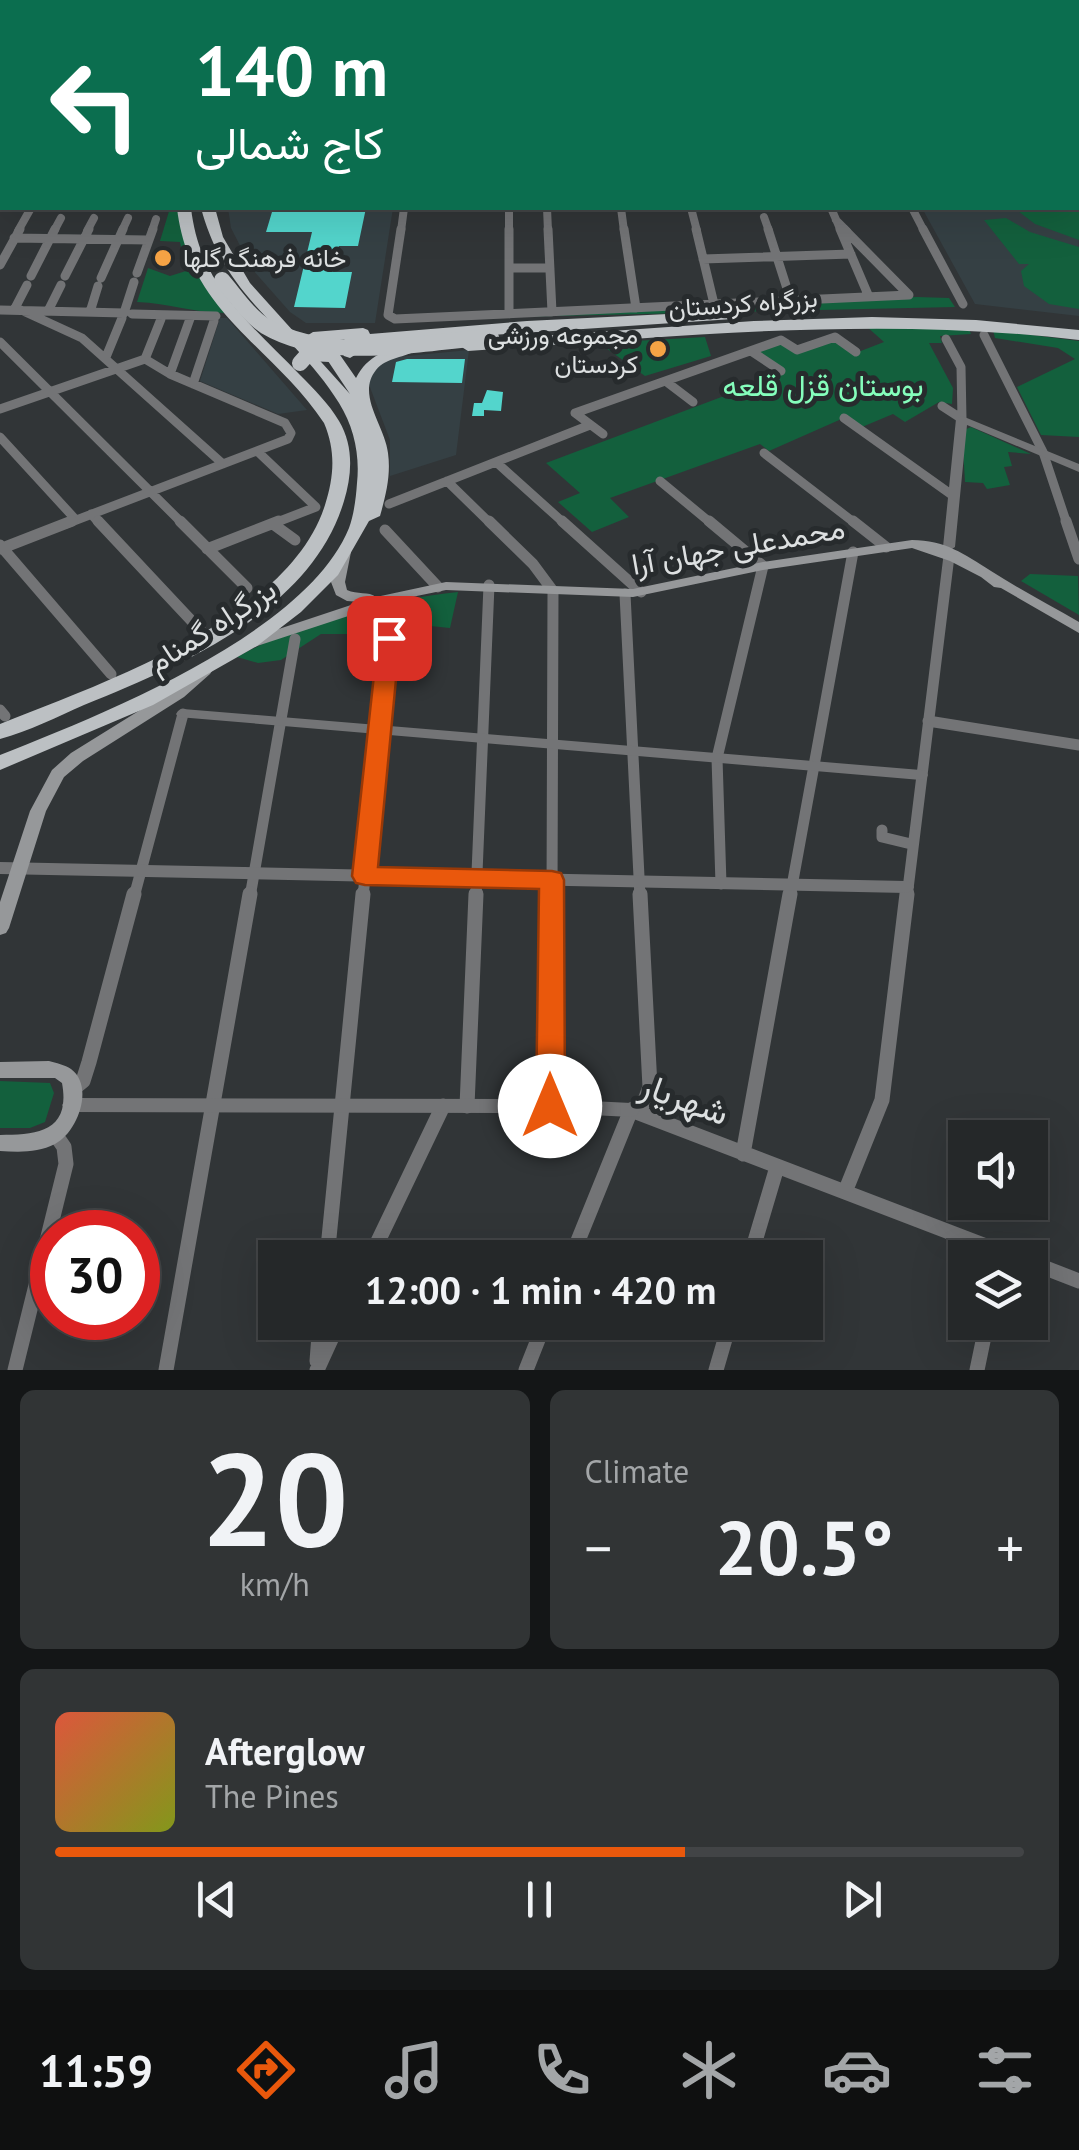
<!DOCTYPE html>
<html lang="en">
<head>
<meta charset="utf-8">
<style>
	body { margin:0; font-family:"PT Sans",Vazirmatn,sans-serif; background:#313435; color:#f1f3f6; height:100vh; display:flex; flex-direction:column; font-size:38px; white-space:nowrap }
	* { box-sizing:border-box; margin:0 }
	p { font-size:32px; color:#a3a6a8 }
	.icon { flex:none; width:55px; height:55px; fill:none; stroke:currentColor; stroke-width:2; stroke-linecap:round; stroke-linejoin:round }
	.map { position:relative; height:1370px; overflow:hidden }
	.panel { display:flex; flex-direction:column; gap:20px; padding:20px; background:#141617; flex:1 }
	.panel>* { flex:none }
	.guide { position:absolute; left:0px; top:0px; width:1080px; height:210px; box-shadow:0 10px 40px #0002,0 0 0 2px #424446; background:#0b6e4f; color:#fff; overflow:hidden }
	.tools { position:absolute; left:948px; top:1120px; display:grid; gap:20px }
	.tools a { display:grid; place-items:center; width:100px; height:100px; border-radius:0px; background:#252829; box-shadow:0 10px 40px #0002,0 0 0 2px #424446; font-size:50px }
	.speed { position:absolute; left:30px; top:1210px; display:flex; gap:20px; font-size:50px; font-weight:700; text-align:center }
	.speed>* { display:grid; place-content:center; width:130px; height:130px; border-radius:50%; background:#252829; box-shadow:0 10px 40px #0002,0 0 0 2px #424446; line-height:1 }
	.speed .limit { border:15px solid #d22; background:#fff; color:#111 }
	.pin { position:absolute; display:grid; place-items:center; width:85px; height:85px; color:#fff; margin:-42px; border-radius:20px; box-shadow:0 5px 15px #0006 }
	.me { position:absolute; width:110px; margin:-55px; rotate:0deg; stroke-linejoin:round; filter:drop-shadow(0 0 8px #0008) }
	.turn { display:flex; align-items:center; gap:35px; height:210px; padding:0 30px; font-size:45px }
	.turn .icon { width:130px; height:130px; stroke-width:2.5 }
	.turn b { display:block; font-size:70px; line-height:85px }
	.big { font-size:75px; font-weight:700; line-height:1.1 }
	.panel .tile { flex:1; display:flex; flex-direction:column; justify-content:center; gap:15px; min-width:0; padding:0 35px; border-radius:15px; background:#313435 }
	.panel .dial { align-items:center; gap:0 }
	.dial b { font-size:130px; line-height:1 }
	.song { display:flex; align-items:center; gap:30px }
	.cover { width:120px; height:120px; border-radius:15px; background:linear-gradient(135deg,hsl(10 70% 55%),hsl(70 70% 35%)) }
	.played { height:10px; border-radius:5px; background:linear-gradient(90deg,#ea580c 65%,#424446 65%) }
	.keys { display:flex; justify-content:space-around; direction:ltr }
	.heat { display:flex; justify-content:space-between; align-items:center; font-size:55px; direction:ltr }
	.panel .tiles { flex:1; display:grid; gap:20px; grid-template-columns:1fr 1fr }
	.tile:last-child { grid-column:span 2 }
	.trip { position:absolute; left:258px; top:1240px; width:565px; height:100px; border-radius:0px; background:#252829; box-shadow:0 10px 40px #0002,0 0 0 2px #424446; font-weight:700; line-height:100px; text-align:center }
	.dock { display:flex; height:160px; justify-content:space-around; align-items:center; background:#0f1010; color:#a3a6a8 }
	.dock .icon { width:70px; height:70px }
	.dock .current { color:#ea580c }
	.dock b { font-size:45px; color:#f1f3f6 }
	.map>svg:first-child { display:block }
</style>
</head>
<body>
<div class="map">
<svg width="1079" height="1370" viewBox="0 0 1079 1370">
	<rect width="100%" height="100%" fill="#313537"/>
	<!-- built -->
	<path fill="#354044" d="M307,0H1079V10L1078,2H305Z
		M1078,68L1079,316L975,304L922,208H1078Z
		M228,208H393L375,323H306L290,312L252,269L231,228Z
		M220,318H227L307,410L278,414L200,381Z
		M469,350L456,455L390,476V440L368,382L370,373L387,358Z"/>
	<!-- green -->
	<path fill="#13603d" d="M1079,163V240L1035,224L1014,208H1078Z
		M170,208H178L190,261L226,313C194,313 169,303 137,302L148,268L170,276L186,271L180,242L160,241Z
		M1006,218L1030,232L1079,247V309L1049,304L1024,286L1021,271L1029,264H1019L984,220Z
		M917,297L949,298L955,307L510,317Z
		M866,326L969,329L971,334L940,336L942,343H929L953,388L952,404L939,402L905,422L893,414L862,427L846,417L769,451L760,444L610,498L629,517L592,532L558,502L580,493L546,463L785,373L755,352L780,343L797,353L832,340L853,354L884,342Z
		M993,330L1079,341V437L1041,435L1017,387L1075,359L1058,348L995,338Z
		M705,337L711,356L645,376L599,343Z
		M971,427L1031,454L1008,452L1012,466L1004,467L1010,485L987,489L983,483L965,482L962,431Z
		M1030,574L1078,576L1079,615L1021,581Z
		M458,592L450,628L420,625L398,634H321L281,660L258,663L237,657C303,621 384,600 458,592Z
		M0,1081L50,1083L54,1093L45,1122L30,1128H0Z"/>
	<!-- building -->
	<path fill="#53d5cc" d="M347,208H366L358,246H339L333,272H352L345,308L294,307L312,232H266L272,212H346Z
		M407,359H465L462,383L392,382L396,362Z
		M487,390L503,392L501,411L484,410V416H472L474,403H482Z"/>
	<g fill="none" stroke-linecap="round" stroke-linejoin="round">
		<!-- minor-far3 -->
		<path stroke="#737476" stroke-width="8" d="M509,208V231
			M547,208L548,231
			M621,208L624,231
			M691,208L697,231
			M831,208L841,231
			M912,208L924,231
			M764,217L769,231
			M836,220L847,231
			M18,231L31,208
			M54,231L61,218
			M87,231L94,218
			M122,231L128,218
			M152,231L156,219
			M401,231L404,208"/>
		<!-- minor-far2 -->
		<path stroke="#737476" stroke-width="9" d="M401,229L388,315L395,319L909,295
			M509,229V314
			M548,229L552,312
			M624,229L636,308
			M696,229L714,304
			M768,229L791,301
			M840,229L869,297
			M844,229L909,295
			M923,229L963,304
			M14,238L148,240
			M703,259L851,254
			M0,265L20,229
			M509,268H550
			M137,273L153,229
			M31,276L55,229
			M65,276L89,229
			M101,278L123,229
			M0,310L124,313L134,282
			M14,310L27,285
			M21,310L82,338L223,464
			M48,311L61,285
			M90,312L98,286
			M132,314L216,316
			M984,335L1043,452L1067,524
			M946,339L961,367L962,419
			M0,342L183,524
			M751,351L781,371
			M106,357L122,318
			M145,359L161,319
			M170,374L191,316
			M668,383L693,402
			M193,384L214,321
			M942,406L962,419
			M0,409L145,359
			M575,413L781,340L797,350L835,337L856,352
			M575,413L603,434
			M844,418L952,495
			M0,437L76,520
			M257,451L316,507L272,524
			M764,453L856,524
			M496,462L565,524
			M447,481L491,524
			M660,481L712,524
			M389,504L590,425
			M91,514L100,524
			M66,524L288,439L291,433L285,423L170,374L145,359"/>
		<!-- minor-far1 -->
		<path stroke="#737476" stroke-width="11" d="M98,521L202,632
			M180,521L247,588
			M489,521L533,564L553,591L552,897
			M562,521L641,592
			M709,521L763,566L717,758L721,884
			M853,521L886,547
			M1066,521L1079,559
			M273,524L295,540
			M385,530L438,587
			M0,545L111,674
			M0,549L72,521
			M207,549L279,521
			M625,594L640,897
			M0,710L5,716
			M928,721L1079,745
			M882,830V837L911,844
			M134,897L183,714
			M250,897L295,639
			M363,897L389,639
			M476,897L489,585
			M790,897L853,552
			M907,897L949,556"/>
		<!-- minor -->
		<path stroke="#737476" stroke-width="15" d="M73,1089L83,1081L89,1062L134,894
			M467,1106L476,894
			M551,1106L552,894
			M631,1110L644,1103L650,1087L640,894
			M631,1110L1017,1258
			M743,1154L790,894
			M845,1192L882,1100L907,894
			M327,1258L363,894
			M370,1258L443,1106
			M571,1258L631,1110
			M750,1258L777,1167
			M1030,1262L1079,1281
			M317,1361L320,1322
			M15,1370L66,1164L64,1147L55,1134
			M166,1370L250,894
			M317,1370L339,1322
			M526,1370L545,1322
			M716,1370L730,1322
			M977,1370L987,1322"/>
		<!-- tertiary -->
		<path fill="#737476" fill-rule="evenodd" d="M0,159H2V165H0Z
			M962,416L1079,464V472L967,425L955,547L949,551L943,547L956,419Z
			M183,709L921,770L926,771L928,775L926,779L921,780L178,717L176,714L178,711Z
			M0,862L906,881L912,883L914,887L912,891L906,893L0,874Z
			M71,1098L551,1099L631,1103L637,1105L640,1110L637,1115L631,1117L551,1113L71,1112L65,1110L62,1105L65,1100Z"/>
		<!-- secondary -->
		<path fill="#96989a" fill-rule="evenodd" d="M912,540C945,540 964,554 991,571C1019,589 1050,605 1079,622V633L1001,588L994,587L981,577L950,561L912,548L763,570L633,597L446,590L397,600L254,647L247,642L249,639L360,602L347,601L336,595L331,582L337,552L344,548L351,552L345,582L347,590C357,595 369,591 376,597L446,582L633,589L763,562Z
			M205,666L212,671L210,674L184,697L83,761L64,777L46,811L9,928L6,933L0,935V902L30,811L52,770L71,753L174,689L200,668Z
			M49,1061C56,1063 65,1065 71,1069C95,1087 77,1133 55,1144C38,1153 19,1152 0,1151V1135C37,1135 71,1132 62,1083L55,1078H0V1062Z"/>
		<!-- primary -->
		<path fill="#b0b3b6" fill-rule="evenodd" d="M1078,11H1079V17H1078Z
			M0,46H2V52H0Z"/>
		<!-- trunk -->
		<path fill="#bcc0c3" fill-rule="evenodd" d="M177,208H191C200,286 249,322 300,375C314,389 329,404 339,421C354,446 352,475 344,501C311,611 182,665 84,705C57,717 29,731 0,739V724C103,683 289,619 325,505C334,477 336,451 324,423C272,345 189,313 177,208Z
			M201,208H215L223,237L250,283L350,394L324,355L326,352H338L356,378C368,355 386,350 410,344L418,349C406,358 386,357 376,370C356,395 385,426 388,453C391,475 386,495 380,516L369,521L338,575L301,612L257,646L153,705L0,770V755C101,715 306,634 349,528C354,514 356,498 357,483C360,455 354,427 339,403C293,329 226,302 201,208Z
			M728,311L733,313V319L358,344L354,347L358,353L350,358L344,356L337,345L345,339L313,342L305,337L313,332L363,328L368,330L370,334L527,321Z
			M872,317L976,320L1079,330V340C872,315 675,337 468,351L460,346L468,341L754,321Z"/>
		<!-- trunk-bridge -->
		<path stroke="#bcc0c3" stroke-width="16" d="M222,280C235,295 248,315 265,326C329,364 421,342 491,337
			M300,363L309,353L330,354"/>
	</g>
	<!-- route -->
	<path fill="#ea580c" stroke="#983908" stroke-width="2.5" d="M389,631L400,638L378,867L552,871L561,873L564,880L565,1106L561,1115L550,1118L540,1115L536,1106L539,889L365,885L356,883L352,876L378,638Z"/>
	<!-- markers -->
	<g fill="#f5a345" stroke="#272b2d" stroke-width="4">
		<circle cx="163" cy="258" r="10"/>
		<circle cx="658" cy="349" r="10"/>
	</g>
	<g text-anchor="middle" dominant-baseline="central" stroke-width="10" stroke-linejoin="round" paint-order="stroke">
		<!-- far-poi labels -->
		<g font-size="25" fill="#dde0e1" stroke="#272b2d" text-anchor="start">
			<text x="183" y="258">خانه فرهنگ گلها</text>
			<text x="638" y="335" text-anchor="end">مجموعه ورزشی<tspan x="638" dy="29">کردستان</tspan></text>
		</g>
		<!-- far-street labels -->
		<g font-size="25" fill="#dde0e1" stroke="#272b2d">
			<text transform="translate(743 303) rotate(-4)">بزرگراه کردستان</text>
		</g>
		<!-- park labels -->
		<g font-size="30" fill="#85febc" stroke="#272b2d">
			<text x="823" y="384">بوستان قزل قلعه</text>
		</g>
		<!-- street labels -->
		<g font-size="30" fill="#dde0e1" stroke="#272b2d">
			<text transform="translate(738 545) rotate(-10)">محمدعلی جهان آرا</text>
			<text transform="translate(211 625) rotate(-33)">بزرگراه گمنام</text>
		</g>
		<!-- near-street labels -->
		<g font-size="35" fill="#dde0e1" stroke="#272b2d">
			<text transform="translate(685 1098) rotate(20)">شهریار</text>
		</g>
	</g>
</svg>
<div class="tools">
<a><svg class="icon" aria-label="sound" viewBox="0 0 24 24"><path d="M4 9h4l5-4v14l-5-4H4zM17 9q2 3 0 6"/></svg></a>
<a><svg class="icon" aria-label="layers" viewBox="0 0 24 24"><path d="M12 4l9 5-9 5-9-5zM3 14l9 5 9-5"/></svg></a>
</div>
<div class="speed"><div class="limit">30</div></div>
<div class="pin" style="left:389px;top:638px;background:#d93025"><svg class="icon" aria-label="arrive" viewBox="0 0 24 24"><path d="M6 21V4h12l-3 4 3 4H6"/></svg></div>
<svg class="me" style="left:550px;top:1106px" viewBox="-20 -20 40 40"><circle r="19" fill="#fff"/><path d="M0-13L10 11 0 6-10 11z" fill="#ea580c"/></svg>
<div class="trip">12:00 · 1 min · 420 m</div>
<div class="guide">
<div class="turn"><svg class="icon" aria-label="left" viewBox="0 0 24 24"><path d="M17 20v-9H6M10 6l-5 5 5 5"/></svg><div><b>140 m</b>کاج شمالی</div></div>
</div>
</div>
<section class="panel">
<div class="tiles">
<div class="tile dial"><b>20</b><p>km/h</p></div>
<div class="tile"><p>Climate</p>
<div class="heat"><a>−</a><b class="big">20.5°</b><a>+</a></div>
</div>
<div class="tile">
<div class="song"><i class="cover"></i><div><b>Afterglow</b><p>The Pines</p></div></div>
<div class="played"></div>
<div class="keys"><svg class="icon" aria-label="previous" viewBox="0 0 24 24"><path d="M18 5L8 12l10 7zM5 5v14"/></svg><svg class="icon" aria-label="pause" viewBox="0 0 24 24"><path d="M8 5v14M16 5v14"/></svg><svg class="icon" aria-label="next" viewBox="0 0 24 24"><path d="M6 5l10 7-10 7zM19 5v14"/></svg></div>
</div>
</div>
</section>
<nav class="dock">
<b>11:59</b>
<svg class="icon current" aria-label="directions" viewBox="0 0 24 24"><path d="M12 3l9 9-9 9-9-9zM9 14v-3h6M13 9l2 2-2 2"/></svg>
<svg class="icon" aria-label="music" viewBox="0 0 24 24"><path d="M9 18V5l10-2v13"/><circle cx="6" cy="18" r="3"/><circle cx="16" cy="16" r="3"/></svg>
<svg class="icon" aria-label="phone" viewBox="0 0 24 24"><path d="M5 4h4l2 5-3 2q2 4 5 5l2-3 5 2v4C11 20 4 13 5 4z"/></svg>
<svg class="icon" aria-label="climate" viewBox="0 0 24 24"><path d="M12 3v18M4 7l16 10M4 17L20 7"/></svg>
<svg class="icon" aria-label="car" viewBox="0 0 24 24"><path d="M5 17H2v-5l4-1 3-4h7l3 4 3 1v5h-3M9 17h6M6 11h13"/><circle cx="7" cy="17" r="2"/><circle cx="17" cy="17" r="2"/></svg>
<svg class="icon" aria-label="filters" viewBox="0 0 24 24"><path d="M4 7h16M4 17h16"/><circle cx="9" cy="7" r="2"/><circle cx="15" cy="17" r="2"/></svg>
</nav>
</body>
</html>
